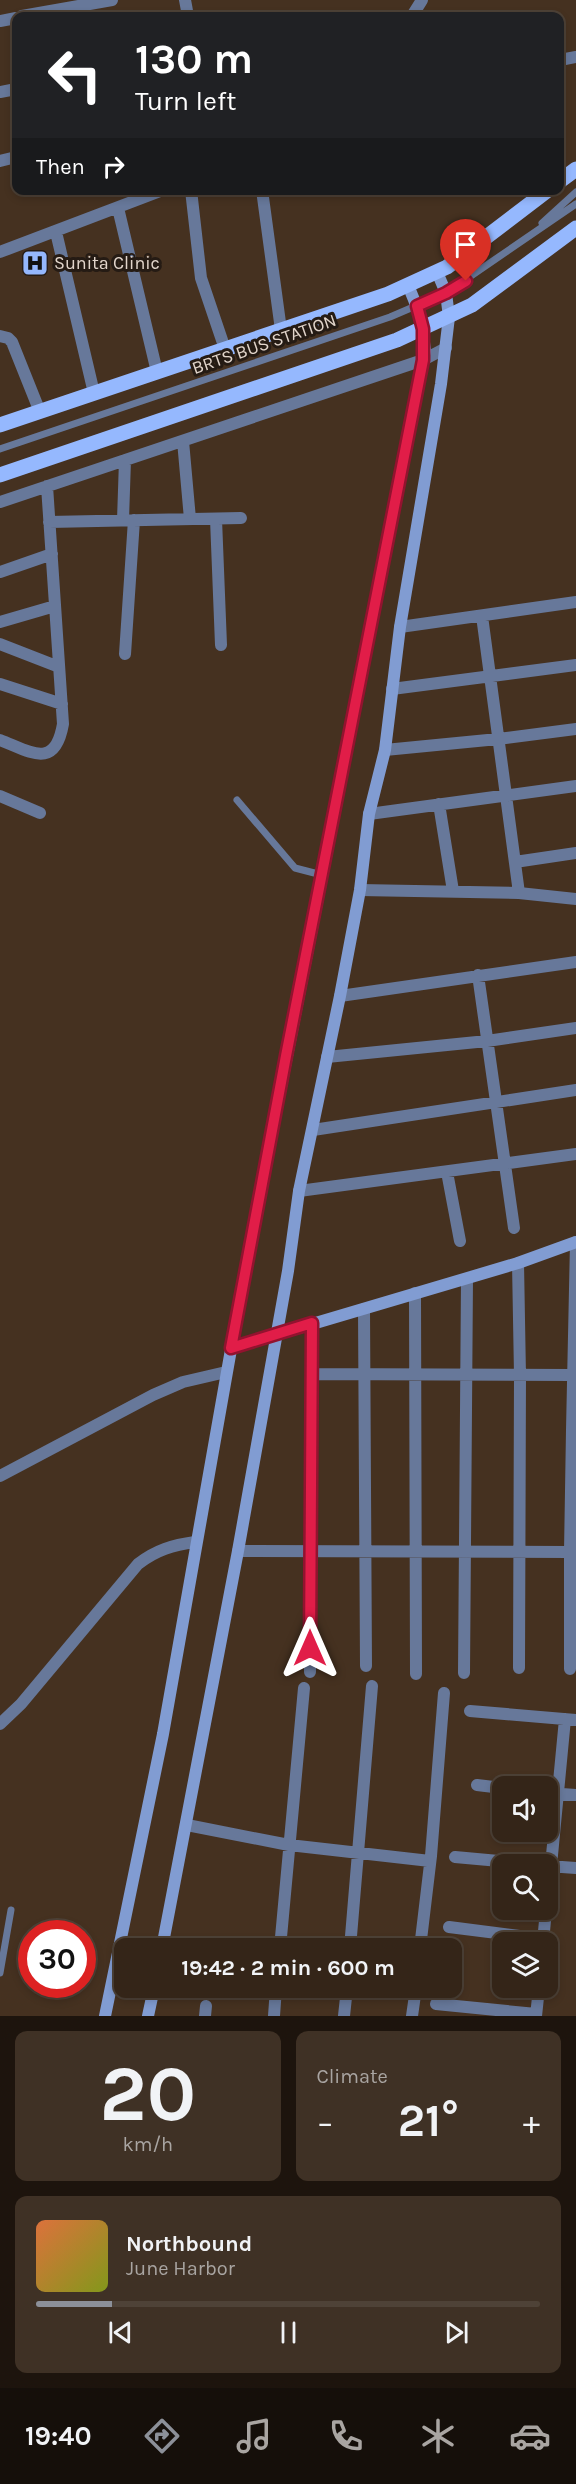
<!DOCTYPE html>
<html lang="en">
<head>
<meta charset="utf-8">
<style>
	body { margin:0; font-family:Karla,sans-serif; background:#3f3125; color:#f1f3f6; height:100vh; display:flex; flex-direction:column; font-size:22px; white-space:nowrap }
	* { box-sizing:border-box; margin:0 }
	p { font-size:20px; color:#a9a5a2 }
	.icon { flex:none; width:33px; height:33px; fill:none; stroke:currentColor; stroke-width:2; stroke-linecap:round; stroke-linejoin:round }
	.map { position:relative; height:2016px; overflow:hidden }
	.side { display:flex; flex-direction:column; gap:15px; padding:15px; background:#1d140d; flex:1 }
	.side>* { flex:none }
	.guide { position:absolute; left:12px; top:12px; width:552px; height:183px; border-radius:12px; box-shadow:0 3px 9px #0003,0 0 0 2px #4e4237; background:#202124; color:#fff; overflow:hidden }
	.buttons { position:absolute; left:492px; top:1776px; display:grid; gap:12px }
	.buttons a { display:grid; place-items:center; width:66px; height:66px; border-radius:12px; background:#342518; box-shadow:0 3px 9px #0003,0 0 0 2px #4e4237; font-size:30px }
	.speed { position:absolute; left:18px; top:1920px; display:flex; gap:12px; font-size:30px; font-weight:700; text-align:center }
	.speed>* { display:grid; place-content:center; width:78px; height:78px; border-radius:50%; background:#342518; box-shadow:0 3px 9px #0003,0 0 0 2px #4e4237; line-height:1 }
	.speed .limit { border:9px solid #d22; background:#fff; color:#111 }
	.pin { position:absolute; display:grid; place-items:center; width:51px; height:51px; color:#fff; margin:-62px -26px; border-radius:50% 50% 50% 0; rotate:-45deg; box-shadow:0 0 6px #0007 }
	.pin .icon { rotate:45deg }
	.me { position:absolute; width:66px; margin:-33px; rotate:0deg; stroke-linejoin:round; filter:drop-shadow(0 0 4px #0008) }
	.turn { display:flex; align-items:center; gap:21px; height:126px; padding:0 24px; font-size:27px }
	.turn .icon { width:78px; height:78px; stroke-width:2.5 }
	.turn b { display:block; font-size:42px; line-height:51px }
	.then { display:flex; align-items:center; height:57px; padding:0 24px; background:#0003; gap:12px; font-size:22px }
	.big { font-size:45px; font-weight:700; line-height:1.1 }
	.side .widget { flex:1; display:flex; flex-direction:column; justify-content:center; gap:9px; min-width:0; padding:0 21px; border-radius:12px; background:#3f3125 }
	.side .dial { align-items:center; gap:0 }
	.dial b { font-size:78px; line-height:1 }
	.song { display:flex; align-items:center; gap:18px }
	.cover { width:72px; height:72px; border-radius:9px; background:linear-gradient(135deg,hsl(20 70% 55%),hsl(70 70% 35%)) }
	.played { height:6px; border-radius:3px; background:linear-gradient(90deg,#8c9099 15%,#4e4237 15%) }
	.keys { display:flex; justify-content:space-around; direction:ltr }
	.heat { display:flex; justify-content:space-between; align-items:center; font-size:33px; direction:ltr }
	.side .tiles { flex:1; display:grid; gap:15px; grid-template-columns:1fr 1fr }
	.widget:last-child { grid-column:span 2 }
	.trip { position:absolute; left:114px; top:1938px; width:348px; height:60px; border-radius:12px; background:#342518; box-shadow:0 3px 9px #0003,0 0 0 2px #4e4237; font-weight:700; line-height:60px; text-align:center }
	.tab-bar { display:flex; height:96px; justify-content:space-around; align-items:center; background:#150f0a; color:#a9a5a2 }
	.tab-bar .icon { width:42px; height:42px }
	.tab-bar .selected { color:#8c9099 }
	.tab-bar b { font-size:27px; color:#f1f3f6 }
	.map>svg:first-child { display:block }
</style>
</head>
<body>
<div class="map">
<svg width="576" height="2016" viewBox="0 0 576 2016">
	<rect width="100%" height="100%" fill="#453120"/>
	<g fill="none" stroke-linecap="round" stroke-linejoin="round">
		<!-- lane -->
		<path stroke="#67789a" stroke-width="7" d="M542,223L576,192
			M0,449L390,317L446,293L576,204
			M237,800L295,868L322,875
			M0,1973L11,1910"/>
		<!-- street -->
		<path stroke="#67789a" stroke-width="12" d="M185,0L188,16
			M22,16L112,0
			M412,16L422,0
			M0,21L16,18
			M560,60L576,57
			M0,92L16,89
			M0,161L16,157
			M191,190L201,278L225,349
			M262,190L281,330
			M118,208L157,372
			M56,232L94,393
			M0,252L163,190
			M0,336L8,338L12,342L40,412
			M183,441L190,519
			M0,502L423,360L446,348
			M216,519L221,645
			M123,520L125,460
			M49,522L241,518
			M0,572L52,554
			M482,616L519,893
			M0,622L55,606
			M400,627L576,602
			M0,644L59,667
			M125,654L134,520
			M0,684L62,704
			M392,689L576,665
			M0,740C31,752 55,770 63,724L47,486
			M385,750L498,739L576,729
			M0,796L40,813
			M439,804L453,891
			M369,814L576,786
			M515,862L576,853
			M360,890L519,893L576,899
			M478,975L514,1228
			M340,996L576,962
			M327,1057L487,1041L576,1028
			M313,1130L576,1090
			M447,1172L460,1241
			M299,1191L576,1154
			M576,1242L572,1430H576
			M518,1263L520,1375L519,1668
			M415,1293L416,1674
			M364,1309L366,1666
			M312,1374L572,1375
			M0,1476L153,1395L183,1382L226,1372
			M238,1551L570,1552L572,1430
			M570,1552V1669
			M310,1672L312,1323
			M464,1673L467,1279
			M470,1711L576,1720
			M0,1724L21,1704L138,1564C156,1550 173,1545 195,1542
			M477,1785L502,1788
			M548,1793L576,1795
			M187,1825L289,1845L430,1861
			M455,1857L533,1864
			M548,1866L576,1868
			M548,1897L565,1719
			M449,1927L544,1939
			M543,1942L546,1910
			M280,1948L304,1688
			M350,1948L372,1686
			M420,1948L431,1856L444,1693
			M436,2004L536,2014
			M205,2016L206,2006
			M274,2016L276,1988
			M344,2016L347,1988
			M412,2016L416,1988
			M536,2016L539,1988"/>
		<!-- secondary -->
		<path stroke="#819cd2" stroke-width="12" d="M231,1348L518,1263L576,1242
			M162,1948L238,1551L288,1271L299,1191L340,996L360,890L369,814L385,750L400,627L441,384L449,317L446,293L437,272
			M105,2016L163,1734L244,1276L425,350C423,326 418,307 408,285
			M148,2016L154,1988"/>
		<!-- primary -->
		<path stroke="#95b8fe" stroke-width="15" d="M560,181L576,169
			M0,425L388,294L447,267L548,190
			M0,475L397,340L472,305L576,228"/>
	</g>
	<g fill="none" stroke-linecap="round" stroke-linejoin="round">
		<defs>
			<path id="route" d="M310,1648L312,1323L231,1348L286,1056L423,360V329L417,306L446,293L466,281"/>
		</defs>
		<!-- route casing -->
		<use href="#route" stroke="#92132f" stroke-width="15"/>
		<!-- route -->
		<use href="#route" stroke="#e11d48" stroke-width="10"/>
	</g>
	<!-- icons -->
	<defs>
		<symbol id="hospital-square" viewBox="-11 -11 22 22"><rect x="-9" y="-9" width="18" height="18" rx="4" fill="#94b7fd" stroke="#251b14"/><path d="M-5-5h3v3.5h4V-5h3V5h-3V1.5h-4V5h-3Z" fill="#111"/></symbol>
	</defs>
	<g fill-rule="evenodd">
		<use href="#hospital-square" x="20" y="248" width="30" height="30"/>
	</g>
	<g text-anchor="middle" dominant-baseline="central" stroke-width="6" stroke-linejoin="round" paint-order="stroke">
		<!-- poi labels -->
		<g font-size="18" fill="#e2d5cb" stroke="#251b14" text-anchor="start">
			<text x="54" y="263">Sunita Clinic</text>
		</g>
		<!-- street labels -->
		<g font-size="18" fill="#e2d5cb" stroke="#251b14">
			<text transform="translate(264 344) rotate(-19)">BRTS BUS STATION</text>
		</g>
	</g>
</svg>
<div class="buttons">
<a><svg class="icon" aria-label="sound" viewBox="0 0 24 24"><path d="M4 9h4l5-4v14l-5-4H4zM17 9q2 3 0 6"/></svg></a>
<a><svg class="icon" aria-label="search" viewBox="0 0 24 24"><circle cx="10" cy="10" r="6"/><path d="M15 15l6 6"/></svg></a>
<a><svg class="icon" aria-label="layers" viewBox="0 0 24 24"><path d="M12 4l9 5-9 5-9-5zM3 14l9 5 9-5"/></svg></a>
</div>
<div class="speed"><div class="limit">30</div></div>
<div class="pin" style="left:466px;top:281px;background:#d93025"><svg class="icon" aria-label="arrive" viewBox="0 0 24 24"><path d="M6 21V4h12l-3 4 3 4H6"/></svg></div>
<svg class="me" style="left:310px;top:1648px" viewBox="-20 -20 40 40"><path d="M0-17L14 15 0 8-14 15z" fill="#e11d48" stroke="#fff" stroke-width="4"/></svg>
<div class="trip">19:42 · 2 min · 600 m</div>
<div class="guide">
<div class="turn"><svg class="icon" aria-label="left" viewBox="0 0 24 24"><path d="M17 20v-9H6M10 6l-5 5 5 5"/></svg><div><b>130 m</b>Turn left</div></div>
<div class="then">Then<svg class="icon" aria-label="right" viewBox="0 0 24 24"><path d="M7 20v-9h11M14 6l5 5-5 5"/></svg></div>
</div>
</div>
<section class="side">
<div class="tiles">
<div class="widget dial"><b>20</b><p>km/h</p></div>
<div class="widget"><p>Climate</p>
<div class="heat"><a>−</a><b class="big">21°</b><a>+</a></div>
</div>
<div class="widget">
<div class="song"><i class="cover"></i><div><b>Northbound</b><p>June Harbor</p></div></div>
<div class="played"></div>
<div class="keys"><svg class="icon" aria-label="previous" viewBox="0 0 24 24"><path d="M18 5L8 12l10 7zM5 5v14"/></svg><svg class="icon" aria-label="pause" viewBox="0 0 24 24"><path d="M8 5v14M16 5v14"/></svg><svg class="icon" aria-label="next" viewBox="0 0 24 24"><path d="M6 5l10 7-10 7zM19 5v14"/></svg></div>
</div>
</div>
</section>
<nav class="tab-bar">
<b>19:40</b>
<svg class="icon selected" aria-label="directions" viewBox="0 0 24 24"><path d="M12 3l9 9-9 9-9-9zM9 14v-3h6M13 9l2 2-2 2"/></svg>
<svg class="icon" aria-label="music" viewBox="0 0 24 24"><path d="M9 18V5l10-2v13"/><circle cx="6" cy="18" r="3"/><circle cx="16" cy="16" r="3"/></svg>
<svg class="icon" aria-label="phone" viewBox="0 0 24 24"><path d="M5 4h4l2 5-3 2q2 4 5 5l2-3 5 2v4C11 20 4 13 5 4z"/></svg>
<svg class="icon" aria-label="climate" viewBox="0 0 24 24"><path d="M12 3v18M4 7l16 10M4 17L20 7"/></svg>
<svg class="icon" aria-label="car" viewBox="0 0 24 24"><path d="M5 17H2v-5l4-1 3-4h7l3 4 3 1v5h-3M9 17h6M6 11h13"/><circle cx="7" cy="17" r="2"/><circle cx="17" cy="17" r="2"/></svg>
</nav>
</body>
</html>
